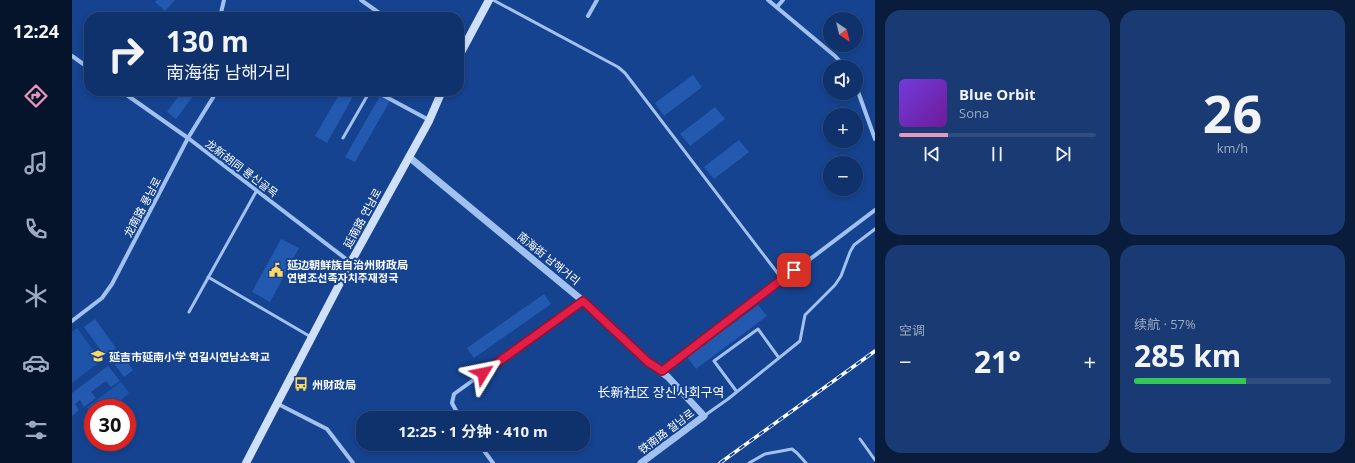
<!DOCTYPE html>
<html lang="zh">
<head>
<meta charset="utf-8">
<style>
	body { margin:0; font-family:"Open Sans","Noto Sans SC","Noto Sans KR",sans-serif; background:#193a72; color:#f1f3f6; height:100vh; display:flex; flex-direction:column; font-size:15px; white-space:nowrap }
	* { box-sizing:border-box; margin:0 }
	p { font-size:13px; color:#9caac2 }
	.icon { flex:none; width:22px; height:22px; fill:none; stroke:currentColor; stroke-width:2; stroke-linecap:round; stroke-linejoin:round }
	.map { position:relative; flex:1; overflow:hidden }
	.panel { display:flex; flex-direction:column; gap:10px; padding:10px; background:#091c3b; width:480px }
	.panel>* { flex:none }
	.hud { position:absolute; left:12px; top:12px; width:380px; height:84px; border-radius:16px; box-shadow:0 2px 6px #0003,0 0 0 1px #304d7f; background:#10326c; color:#f1f3f6; overflow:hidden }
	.needle { width:26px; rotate:145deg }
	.controls { position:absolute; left:751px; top:12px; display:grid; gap:8px }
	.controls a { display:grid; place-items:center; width:40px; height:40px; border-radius:50%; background:#10326c; box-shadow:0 2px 6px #0003,0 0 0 1px #304d7f; font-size:20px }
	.speed { position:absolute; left:12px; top:399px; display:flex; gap:8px; font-size:20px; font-weight:700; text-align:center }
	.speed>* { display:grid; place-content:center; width:52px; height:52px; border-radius:50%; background:#10326c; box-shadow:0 2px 6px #0003,0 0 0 1px #304d7f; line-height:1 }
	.speed .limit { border:6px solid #d22; background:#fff; color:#111 }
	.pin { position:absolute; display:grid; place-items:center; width:34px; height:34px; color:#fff; margin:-17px; border-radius:8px; box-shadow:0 2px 6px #0006 }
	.me { position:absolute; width:44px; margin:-22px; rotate:55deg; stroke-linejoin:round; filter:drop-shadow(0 0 3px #0008) }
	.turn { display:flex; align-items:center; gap:14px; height:84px; padding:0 16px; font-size:18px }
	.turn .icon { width:52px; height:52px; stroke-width:2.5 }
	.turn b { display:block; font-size:28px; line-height:34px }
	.big { font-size:30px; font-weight:700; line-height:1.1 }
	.panel .widget { flex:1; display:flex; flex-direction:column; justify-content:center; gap:6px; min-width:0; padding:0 14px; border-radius:16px; background:#193a72 }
	.panel .dial { align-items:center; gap:0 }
	.dial b { font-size:52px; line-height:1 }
	.song { display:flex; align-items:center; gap:12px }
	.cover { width:48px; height:48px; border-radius:6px; background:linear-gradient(135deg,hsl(260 70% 55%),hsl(280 70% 35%)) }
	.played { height:4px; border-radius:2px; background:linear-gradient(90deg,#e797bd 25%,#304d7f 25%) }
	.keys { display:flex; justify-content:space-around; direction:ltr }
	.heat { display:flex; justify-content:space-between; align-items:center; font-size:22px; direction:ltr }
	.charge { height:6px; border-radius:3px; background:linear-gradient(90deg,#34c759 57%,#304d7f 0) }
	.panel .tiles { flex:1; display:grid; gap:10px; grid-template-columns:repeat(2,1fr) }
	.trip { position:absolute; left:284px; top:411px; width:234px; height:40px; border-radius:16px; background:#10326c; box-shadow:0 2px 6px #0003,0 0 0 1px #304d7f; font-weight:700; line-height:40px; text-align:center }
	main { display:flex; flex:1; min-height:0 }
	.tabs { display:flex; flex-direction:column; width:72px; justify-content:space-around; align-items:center; background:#06142b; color:#9caac2 }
	.tabs .icon { width:28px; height:28px }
	.tabs .current { color:#e797bd }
	.tabs b { font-size:18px; color:#f1f3f6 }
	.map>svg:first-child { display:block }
</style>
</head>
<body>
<main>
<nav class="tabs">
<b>12:24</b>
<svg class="icon current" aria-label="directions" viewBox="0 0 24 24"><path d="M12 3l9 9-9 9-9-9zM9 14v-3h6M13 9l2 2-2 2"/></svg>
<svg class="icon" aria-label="music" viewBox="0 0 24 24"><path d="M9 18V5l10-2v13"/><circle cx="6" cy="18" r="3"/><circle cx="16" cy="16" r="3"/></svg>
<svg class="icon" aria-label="phone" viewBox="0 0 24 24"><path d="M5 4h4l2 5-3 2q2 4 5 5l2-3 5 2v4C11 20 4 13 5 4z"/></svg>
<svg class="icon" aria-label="climate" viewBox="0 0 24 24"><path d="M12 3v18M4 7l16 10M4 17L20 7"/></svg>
<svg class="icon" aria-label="car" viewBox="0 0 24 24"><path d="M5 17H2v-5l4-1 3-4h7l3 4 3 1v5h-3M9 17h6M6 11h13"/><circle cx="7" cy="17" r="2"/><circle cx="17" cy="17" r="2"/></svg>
<svg class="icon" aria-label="filters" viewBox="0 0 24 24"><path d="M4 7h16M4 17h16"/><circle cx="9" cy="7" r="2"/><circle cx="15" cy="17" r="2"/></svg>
</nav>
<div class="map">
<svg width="803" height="463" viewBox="0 0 803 463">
	<rect width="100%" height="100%" fill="#154390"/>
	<!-- green -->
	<path fill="#1d54aa" d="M5,328L29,361L0,383V332Z
		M49,382L57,393L40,408H21V416L15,407Z"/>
	<!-- building -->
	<path fill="#2359af" d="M85,0H103L93,11L83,2Z
		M621,75L630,87L592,116L583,103Z
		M110,91H125L104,119L95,112Z
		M269,91H284L255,143L243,136Z
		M308,96L318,101L283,162L273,157Z
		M643,107L653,119L618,146L608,134Z
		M667,140L677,152L642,179L632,167Z
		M209,239L227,248L198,302L180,292Z
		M472,294L479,304L402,358L395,348Z
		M686,305L695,316L624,369L615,357Z
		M23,319L44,348L33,356L12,327Z
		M50,355L61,370L52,377L41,362Z
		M36,366L48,381L39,387L34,381L19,392L24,398L12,407L8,400L3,404L7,410L0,416V393Z"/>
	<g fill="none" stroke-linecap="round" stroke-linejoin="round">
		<!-- service -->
		<path stroke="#a1c1f1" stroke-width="3" d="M421,0L546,67L553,73L710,279
			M271,138L298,91
			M136,277L239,337
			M117,312L185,190
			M665,392L642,361L686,329L707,358
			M632,416L656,399L728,341L733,315L763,285L769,276L778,252L782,245L803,229
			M788,439L803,460
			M677,463L693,454L720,449L725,453L734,463"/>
		<!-- minor -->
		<path stroke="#a1c1f1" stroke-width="4" d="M289,0L313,17
			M696,0L763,56L773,67
			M705,7L711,0
			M516,16L525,0
			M148,17L152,0
			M0,56L17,68
			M784,86L803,139
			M49,91L116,138L278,262
			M303,91L357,120
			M0,321L30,298L40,284L116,138L145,91
			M590,371L803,210
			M206,404L255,429L281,463
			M388,418L380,403L382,394L511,301
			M407,444L421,463"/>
		<!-- tertiary -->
		<path stroke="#a1c1f1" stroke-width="7" d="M337,157L511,301L576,362L596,377L632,416L569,463"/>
		<!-- secondary -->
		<path stroke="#cfe0fb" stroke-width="8" d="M387,56L417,0
			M174,463L279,262L357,121L370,91"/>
		<defs>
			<path id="rail" d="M648,463L803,351"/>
		</defs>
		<!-- rail casing -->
		<use href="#rail" stroke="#fff" stroke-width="3.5"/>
		<!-- rail -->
		<use href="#rail" stroke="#154390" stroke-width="2" stroke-dasharray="6" stroke-linecap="butt"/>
	</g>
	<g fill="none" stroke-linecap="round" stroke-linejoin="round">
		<defs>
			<path id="route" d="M411,373L511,301L576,362L590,371L722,270"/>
		</defs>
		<!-- route casing -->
		<use href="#route" stroke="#92132f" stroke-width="10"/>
		<!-- route -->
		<use href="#route" stroke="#e11d48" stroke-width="7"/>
	</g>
	<!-- icons -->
	<defs>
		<symbol id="civic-bare" viewBox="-9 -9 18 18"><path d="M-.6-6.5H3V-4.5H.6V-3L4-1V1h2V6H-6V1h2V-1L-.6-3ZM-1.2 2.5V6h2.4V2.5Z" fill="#ffda61" stroke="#154390" stroke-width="2.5" paint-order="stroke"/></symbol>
		<symbol id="school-bare" viewBox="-9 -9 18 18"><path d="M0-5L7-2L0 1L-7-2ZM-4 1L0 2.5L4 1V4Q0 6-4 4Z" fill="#ffda61" stroke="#154390" stroke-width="2.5" paint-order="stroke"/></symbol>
		<symbol id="bus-bare" viewBox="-9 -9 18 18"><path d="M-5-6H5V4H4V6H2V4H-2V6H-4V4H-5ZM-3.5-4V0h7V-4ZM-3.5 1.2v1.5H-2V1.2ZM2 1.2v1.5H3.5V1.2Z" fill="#ffda61" stroke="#154390" stroke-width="2.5" paint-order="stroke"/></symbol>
	</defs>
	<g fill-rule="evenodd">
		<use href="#civic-bare" x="194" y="260" width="20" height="20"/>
		<use href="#school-bare" x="16" y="346" width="20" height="20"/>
		<use href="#bus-bare" x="219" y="374" width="20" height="20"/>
	</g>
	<g text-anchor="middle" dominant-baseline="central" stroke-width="4" stroke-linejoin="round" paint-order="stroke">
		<!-- street labels -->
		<g font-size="11" fill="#fff" stroke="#154390">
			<text transform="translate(170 168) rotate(37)">龙新胡同 룡신골목</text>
			<text transform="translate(70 207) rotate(-62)">龙南路 룡남로</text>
			<text transform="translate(290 218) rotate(-61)">延南路 연남로</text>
			<text transform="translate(477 258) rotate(39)">南海街 남해거리</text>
			<text transform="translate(594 431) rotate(-37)">铁南路 철남로</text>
		</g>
		<!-- poi labels -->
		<g font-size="11" font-weight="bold" fill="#fff" stroke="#154390" text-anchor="start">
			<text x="215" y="264">延边朝鲜族自治州财政局<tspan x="215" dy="13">연변조선족자치주재정국</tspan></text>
			<text x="37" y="356">延吉市延南小学 연길시연남소학교</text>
			<text x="240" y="384">州财政局</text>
		</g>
		<!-- quarter labels -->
		<g font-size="13" fill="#fff" stroke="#154390">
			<text x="589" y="392">长新社区 장신사회구역</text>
		</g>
	</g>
</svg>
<div class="controls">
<a><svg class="needle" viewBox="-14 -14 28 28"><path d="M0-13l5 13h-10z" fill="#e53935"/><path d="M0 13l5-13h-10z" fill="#9caac2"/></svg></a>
<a><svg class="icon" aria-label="sound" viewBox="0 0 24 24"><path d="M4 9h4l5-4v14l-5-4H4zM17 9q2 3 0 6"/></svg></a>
<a>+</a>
<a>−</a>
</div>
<div class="speed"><div class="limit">30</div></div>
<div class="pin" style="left:722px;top:270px;background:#d93025"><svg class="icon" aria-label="arrive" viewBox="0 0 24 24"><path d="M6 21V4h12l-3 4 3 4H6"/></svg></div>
<svg class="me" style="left:411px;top:373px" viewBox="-20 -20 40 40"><path d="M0-17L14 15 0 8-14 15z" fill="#e11d48" stroke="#fff" stroke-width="4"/></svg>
<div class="trip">12:25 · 1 分钟 · 410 m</div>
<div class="hud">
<div class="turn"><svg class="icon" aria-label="right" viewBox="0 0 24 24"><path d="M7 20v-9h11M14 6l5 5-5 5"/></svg><div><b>130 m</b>南海街 남해거리</div></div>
</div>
</div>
<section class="panel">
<div class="tiles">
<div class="widget">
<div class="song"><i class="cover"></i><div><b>Blue Orbit</b><p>Sona</p></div></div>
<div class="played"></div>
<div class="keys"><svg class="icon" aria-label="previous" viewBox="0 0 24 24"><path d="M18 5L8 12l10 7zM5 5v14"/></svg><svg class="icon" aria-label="pause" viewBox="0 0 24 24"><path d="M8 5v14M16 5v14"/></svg><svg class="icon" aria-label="next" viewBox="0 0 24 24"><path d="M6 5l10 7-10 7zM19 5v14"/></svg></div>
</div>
<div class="widget dial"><b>26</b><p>km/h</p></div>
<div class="widget"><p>空调</p>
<div class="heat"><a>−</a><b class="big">21°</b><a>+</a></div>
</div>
<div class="widget"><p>续航 · 57%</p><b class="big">285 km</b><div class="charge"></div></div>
</div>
</section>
</main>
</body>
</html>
